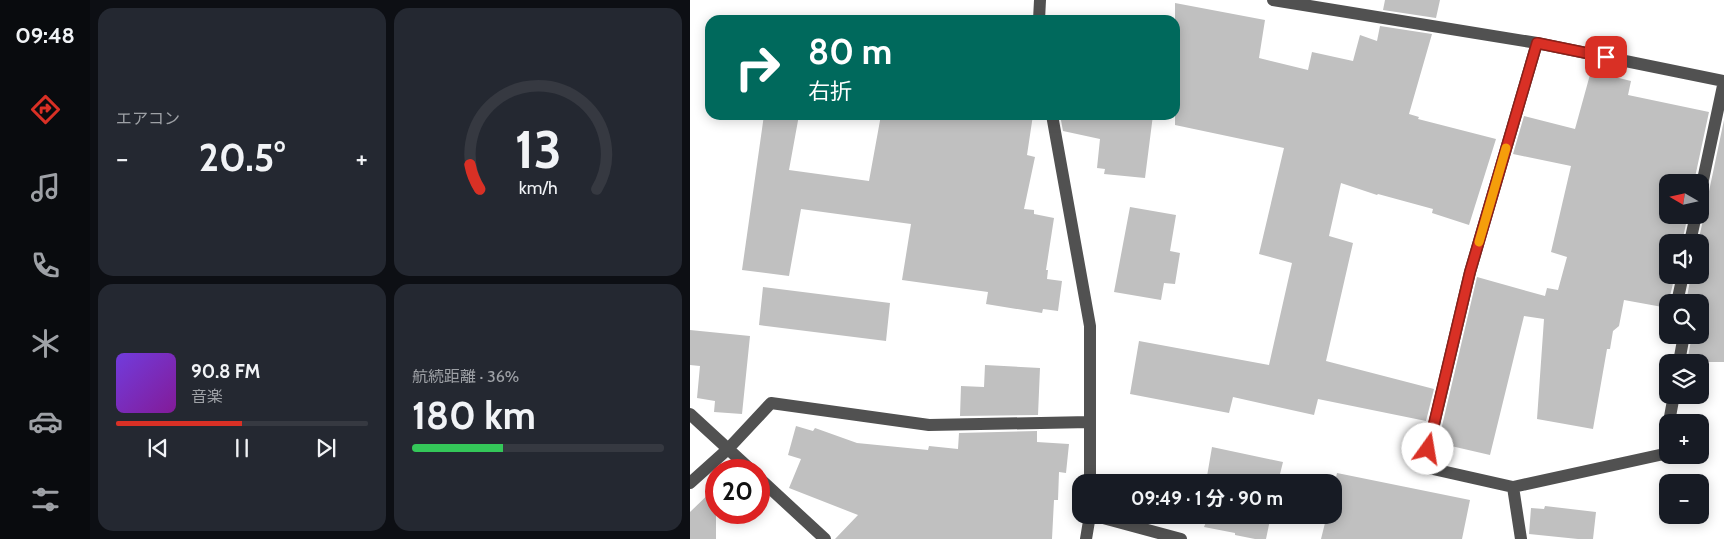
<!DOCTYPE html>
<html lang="ja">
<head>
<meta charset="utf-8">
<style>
	body { margin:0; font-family:Cabin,"Noto Sans JP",sans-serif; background:#242831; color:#f1f3f6; height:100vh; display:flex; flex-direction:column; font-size:19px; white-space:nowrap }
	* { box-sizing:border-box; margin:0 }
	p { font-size:16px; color:#9ea1a6 }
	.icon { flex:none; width:28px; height:28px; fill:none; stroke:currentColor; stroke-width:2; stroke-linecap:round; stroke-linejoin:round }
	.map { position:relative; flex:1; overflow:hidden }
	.sheet { display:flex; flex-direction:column; gap:8px; padding:8px; background:#0d0f14; width:600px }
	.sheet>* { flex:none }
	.top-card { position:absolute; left:15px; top:15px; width:475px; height:105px; border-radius:15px; box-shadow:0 2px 12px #0003; background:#00695c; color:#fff; overflow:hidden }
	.needle { width:32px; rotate:279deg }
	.fabs { position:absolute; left:969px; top:174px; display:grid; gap:10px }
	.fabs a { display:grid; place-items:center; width:50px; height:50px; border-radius:10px; background:#171b24; box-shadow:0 2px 12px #0003; font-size:25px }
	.speed { position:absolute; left:15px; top:459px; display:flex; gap:10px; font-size:25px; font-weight:700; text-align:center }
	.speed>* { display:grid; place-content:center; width:65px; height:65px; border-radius:50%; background:#171b24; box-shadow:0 2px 12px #0003; line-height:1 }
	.speed .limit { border:8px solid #d22; background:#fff; color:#111 }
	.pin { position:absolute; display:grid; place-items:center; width:42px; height:42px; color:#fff; margin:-21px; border-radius:10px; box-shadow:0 2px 8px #0006 }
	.me { position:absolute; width:55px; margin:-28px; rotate:13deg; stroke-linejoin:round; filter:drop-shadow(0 0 4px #0008) }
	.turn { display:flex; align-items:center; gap:18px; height:105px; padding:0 20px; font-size:22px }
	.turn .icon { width:65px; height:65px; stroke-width:2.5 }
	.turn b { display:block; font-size:35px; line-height:42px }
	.big { font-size:38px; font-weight:700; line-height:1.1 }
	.sheet .tile { flex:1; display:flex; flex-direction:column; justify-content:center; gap:8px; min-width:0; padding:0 18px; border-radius:15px; background:#242831 }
	.sheet .dial { align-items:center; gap:0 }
	.dial svg { height:130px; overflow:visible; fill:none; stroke:#363941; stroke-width:7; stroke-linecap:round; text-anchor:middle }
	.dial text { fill:#f1f3f6; stroke:none }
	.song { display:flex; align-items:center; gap:15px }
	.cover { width:60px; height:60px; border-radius:8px; background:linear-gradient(135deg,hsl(260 70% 55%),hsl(290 70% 35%)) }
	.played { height:5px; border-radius:2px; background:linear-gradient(90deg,#d93025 50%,#363941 50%) }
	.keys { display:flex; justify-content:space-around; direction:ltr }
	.heat { display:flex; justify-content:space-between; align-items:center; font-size:28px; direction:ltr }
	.charge { height:8px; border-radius:4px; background:linear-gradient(90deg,#34c759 36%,#363941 0) }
	.sheet .tiles { flex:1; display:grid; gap:8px; grid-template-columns:repeat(2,1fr) }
	.trip { position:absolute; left:382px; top:474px; width:270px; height:50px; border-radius:15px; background:#171b24; box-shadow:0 2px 12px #0003; font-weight:700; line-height:50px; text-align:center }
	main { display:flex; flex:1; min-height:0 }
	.dock { display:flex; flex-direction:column; width:90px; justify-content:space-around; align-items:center; background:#090b0e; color:#9ea1a6 }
	.dock .icon { width:35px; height:35px }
	.dock .current { color:#d93025 }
	.dock b { font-size:22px; color:#f1f3f6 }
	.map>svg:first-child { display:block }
</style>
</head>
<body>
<main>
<nav class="dock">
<b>09:48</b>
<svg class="icon current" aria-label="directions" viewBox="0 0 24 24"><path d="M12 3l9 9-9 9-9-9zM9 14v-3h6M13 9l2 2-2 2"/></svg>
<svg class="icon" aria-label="music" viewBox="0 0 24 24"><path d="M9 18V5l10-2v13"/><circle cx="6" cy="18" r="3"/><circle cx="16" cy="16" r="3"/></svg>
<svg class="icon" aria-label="phone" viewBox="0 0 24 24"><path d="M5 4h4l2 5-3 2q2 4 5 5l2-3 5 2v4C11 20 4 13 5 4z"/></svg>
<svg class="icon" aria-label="climate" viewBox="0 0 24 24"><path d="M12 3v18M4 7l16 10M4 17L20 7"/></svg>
<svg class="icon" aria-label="car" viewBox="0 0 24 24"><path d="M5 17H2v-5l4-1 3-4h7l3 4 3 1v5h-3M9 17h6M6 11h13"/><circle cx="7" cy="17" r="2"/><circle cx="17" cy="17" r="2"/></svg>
<svg class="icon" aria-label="filters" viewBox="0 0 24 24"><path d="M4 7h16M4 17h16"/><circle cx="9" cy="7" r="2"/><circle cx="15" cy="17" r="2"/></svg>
</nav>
<section class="sheet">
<div class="tiles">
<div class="tile"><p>エアコン</p>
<div class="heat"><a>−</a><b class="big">20.5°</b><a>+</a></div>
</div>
<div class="tile dial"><svg viewBox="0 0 100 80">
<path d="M14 69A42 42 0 1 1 86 69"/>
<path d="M14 69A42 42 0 0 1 8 54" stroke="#d93025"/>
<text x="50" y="56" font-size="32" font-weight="700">13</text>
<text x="50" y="72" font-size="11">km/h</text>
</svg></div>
<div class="tile">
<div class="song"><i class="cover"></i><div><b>90.8 FM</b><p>音楽</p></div></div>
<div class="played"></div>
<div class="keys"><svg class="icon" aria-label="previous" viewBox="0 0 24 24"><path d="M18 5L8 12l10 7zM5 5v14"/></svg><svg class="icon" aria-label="pause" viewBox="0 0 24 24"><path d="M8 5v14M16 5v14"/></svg><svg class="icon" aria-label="next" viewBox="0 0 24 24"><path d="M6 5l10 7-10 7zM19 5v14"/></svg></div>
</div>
<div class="tile"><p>航続距離 · 36%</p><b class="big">180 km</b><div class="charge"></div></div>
</div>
</section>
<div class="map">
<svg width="1034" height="539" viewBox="0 0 1034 539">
	<rect width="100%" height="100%" fill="#fff"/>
	<!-- building -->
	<path fill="#c0c0c0" d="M695,0H750L746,18L693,10Z
		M485,3L575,20L569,58L618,70L622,52L663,61L670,35L687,41L690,26L742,34L719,114L729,117L728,119L806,139L779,225L742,213L743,209L688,194L687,195L651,183L639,236L663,243L636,361L744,389L736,421L628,399L624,415L543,397L539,413L440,394L449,341L579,365L602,263L569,254L594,148L485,125Z
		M901,71L941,81L938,95L1019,112L1004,182H978V215H998L992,242H978V275H985L980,296L981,302H978V308L934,300L929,326L923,331L920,349H917L903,429L847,419L854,319L834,316L800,455L748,443L787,277L855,296L857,288L868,290L877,257L861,252L881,166L823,154L834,116L885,129Z
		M74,115H109L99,170L179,181L191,115H343L337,155L345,157L334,209L344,210V214L364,218L356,270H358L357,279L372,281L368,311L353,309L352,313L296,304L298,292L212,280L221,224L111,209L99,276L52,270Z
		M370,115H463L455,178L414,174L415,169L407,168L410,139L373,131Z
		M1034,120V362H997L1002,335H1010V302H998L997,297L1001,275H1010V242H1008L1014,216V212L1010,208V202L1016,200L1018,196Z
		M440,207L486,215L480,251L490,253L485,284L474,283L471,300L424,292Z
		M73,287L200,303L196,341L69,325Z
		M0,330L60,336L52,414L24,412L25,401L7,398L10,366L0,365Z
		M295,365L350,368L348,415L270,416L271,386L294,387Z
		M106,426L123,431L125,428L167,443L238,450L239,446L268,449L269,433L347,431V442L379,444L376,473L369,472L368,500H364L362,539H145L168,515L99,488L111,459L98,455Z
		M522,447L593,462L588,482H516Z
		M647,473L780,500L772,539H631L637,515H644V486Z
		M26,487V539H0V512Z
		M855,506L906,512L903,539H888L839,534L841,508L854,509Z
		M510,515H581L576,539H565L545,535V533L514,527L516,522L509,521Z"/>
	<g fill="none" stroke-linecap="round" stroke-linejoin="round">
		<!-- minor -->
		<path stroke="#515151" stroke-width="12" d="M583,0L847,43L1034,81
			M349,20L350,0
			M362,115L400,326V482
			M1010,194L1034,81
			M1000,242L1006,215
			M990,302L988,298L993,275
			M989,362L994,335
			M0,414L61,470
			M979,422L984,395
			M69,478L135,539
			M0,483L38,449L81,403L239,425L400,422
			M823,487L974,454L978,433
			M402,515L491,539
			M396,539L400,515
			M831,539L823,487L734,467L780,272L847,43"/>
	</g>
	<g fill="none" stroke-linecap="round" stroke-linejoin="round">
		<defs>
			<path id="route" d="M738,449L780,272L847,43L916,57"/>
		</defs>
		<!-- route casing -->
		<use href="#route" stroke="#8d1f18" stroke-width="12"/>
		<!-- route -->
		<use href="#route" stroke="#d93025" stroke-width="9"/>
		<!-- slow -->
		<path stroke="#f59e0b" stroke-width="9" d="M789,242L816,148"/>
	</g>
</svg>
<div class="fabs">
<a><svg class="needle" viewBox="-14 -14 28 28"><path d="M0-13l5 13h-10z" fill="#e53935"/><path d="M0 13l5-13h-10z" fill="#9ea1a6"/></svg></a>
<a><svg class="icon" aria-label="sound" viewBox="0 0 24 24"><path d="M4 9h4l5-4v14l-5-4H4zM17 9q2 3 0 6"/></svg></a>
<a><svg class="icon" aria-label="search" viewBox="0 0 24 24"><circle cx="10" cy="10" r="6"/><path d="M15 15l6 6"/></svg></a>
<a><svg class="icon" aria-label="layers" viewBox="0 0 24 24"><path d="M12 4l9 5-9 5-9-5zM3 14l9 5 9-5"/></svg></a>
<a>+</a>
<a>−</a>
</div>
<div class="speed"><div class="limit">20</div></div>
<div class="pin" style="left:916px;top:57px;background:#d93025"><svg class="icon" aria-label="arrive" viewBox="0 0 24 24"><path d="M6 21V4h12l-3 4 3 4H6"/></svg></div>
<svg class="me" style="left:738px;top:449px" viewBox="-20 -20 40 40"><circle r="19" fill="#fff"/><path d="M0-13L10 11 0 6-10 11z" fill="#d93025"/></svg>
<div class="trip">09:49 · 1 分 · 90 m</div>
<div class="top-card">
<div class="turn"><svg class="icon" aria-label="right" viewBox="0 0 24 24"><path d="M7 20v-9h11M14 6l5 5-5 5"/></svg><div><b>80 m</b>右折</div></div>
</div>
</div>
</main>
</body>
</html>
